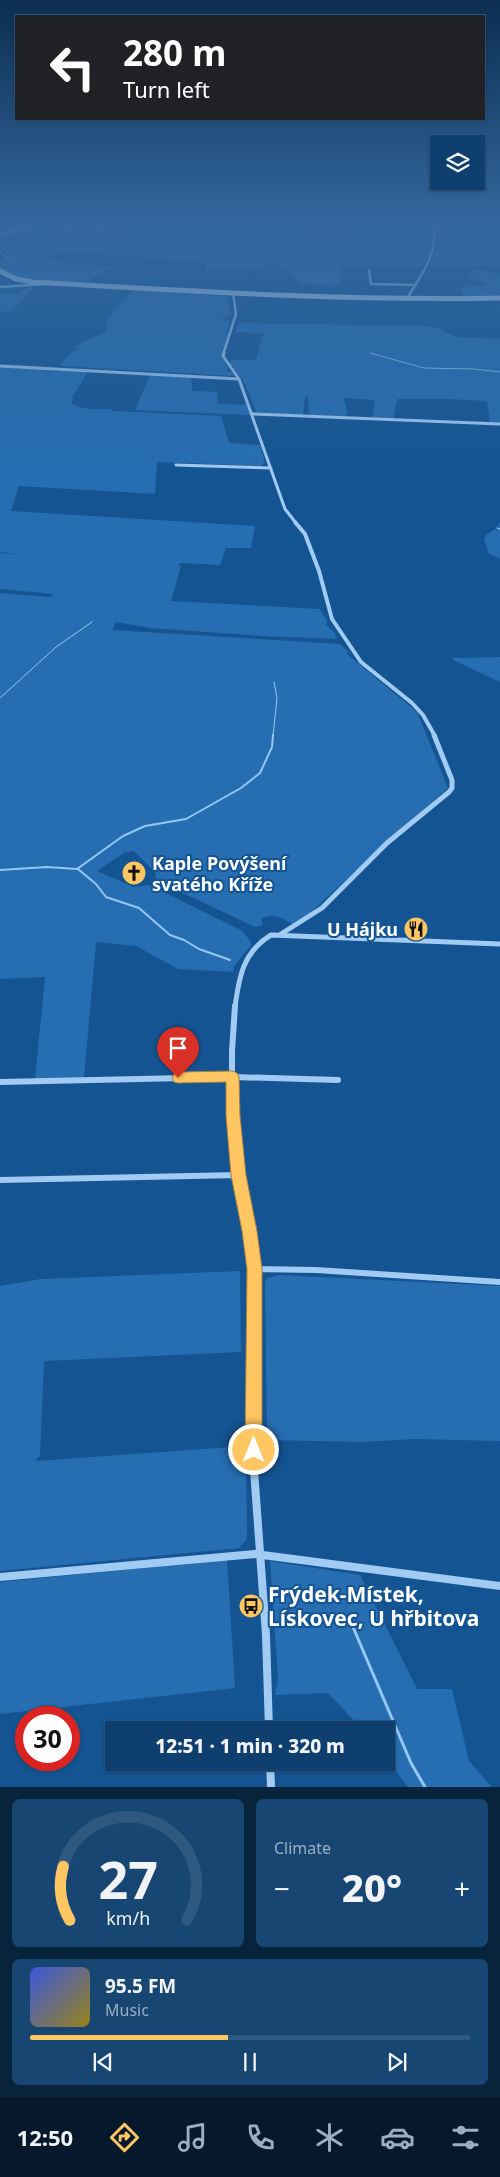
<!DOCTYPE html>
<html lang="en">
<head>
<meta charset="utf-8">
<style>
	body { margin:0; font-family:"Noto Sans",sans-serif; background:#184673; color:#f1f3f6; height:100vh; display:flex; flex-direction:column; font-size:19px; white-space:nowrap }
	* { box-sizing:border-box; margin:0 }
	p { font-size:16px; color:#9bafc2 }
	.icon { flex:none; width:28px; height:28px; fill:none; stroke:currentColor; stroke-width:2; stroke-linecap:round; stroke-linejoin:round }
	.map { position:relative; height:1787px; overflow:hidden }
	.details { display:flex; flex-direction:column; gap:12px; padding:12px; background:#08233c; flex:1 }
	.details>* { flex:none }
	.guide { position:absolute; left:15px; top:15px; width:470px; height:105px; border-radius:0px; box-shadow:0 1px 4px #0004,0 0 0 1px #2f5881; background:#202124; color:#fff; overflow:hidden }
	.controls { position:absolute; left:430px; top:135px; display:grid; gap:10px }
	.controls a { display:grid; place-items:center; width:55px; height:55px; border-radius:0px; background:#0f3f6e; box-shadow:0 1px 4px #0004,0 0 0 1px #2f5881; font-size:25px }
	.speed { position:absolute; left:15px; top:1706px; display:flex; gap:10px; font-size:25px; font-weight:700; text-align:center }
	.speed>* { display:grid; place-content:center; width:65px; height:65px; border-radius:50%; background:#0f3f6e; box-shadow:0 1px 4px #0004,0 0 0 1px #2f5881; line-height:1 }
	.speed .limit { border:8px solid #d22; background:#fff; color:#111 }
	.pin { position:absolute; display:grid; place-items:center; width:42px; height:42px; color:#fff; margin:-51px -21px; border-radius:50% 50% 50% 0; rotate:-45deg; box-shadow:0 0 5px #0007 }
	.pin .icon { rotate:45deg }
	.me { position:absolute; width:55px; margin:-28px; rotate:0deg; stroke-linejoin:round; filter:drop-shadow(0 0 4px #0008) }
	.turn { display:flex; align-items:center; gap:18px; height:105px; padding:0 25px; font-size:22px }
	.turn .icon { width:65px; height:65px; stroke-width:2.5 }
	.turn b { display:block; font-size:35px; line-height:42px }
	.big { font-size:38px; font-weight:800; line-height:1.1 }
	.details .widget { flex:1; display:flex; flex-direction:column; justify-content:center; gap:8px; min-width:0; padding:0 18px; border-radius:8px; background:#184673 }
	.details .dial { align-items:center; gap:0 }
	.dial svg { height:130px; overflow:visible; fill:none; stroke:#2f5881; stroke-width:7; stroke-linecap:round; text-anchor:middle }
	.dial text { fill:#f1f3f6; stroke:none }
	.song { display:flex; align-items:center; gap:15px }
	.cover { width:60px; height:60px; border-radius:8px; background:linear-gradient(135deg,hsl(230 70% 55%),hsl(50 70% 35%)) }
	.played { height:5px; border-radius:2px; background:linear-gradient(90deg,#ffc662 45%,#2f5881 45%) }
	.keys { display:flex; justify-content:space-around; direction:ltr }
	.heat { display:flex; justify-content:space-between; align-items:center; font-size:28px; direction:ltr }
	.details .tiles { flex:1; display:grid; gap:12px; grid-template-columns:1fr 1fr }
	.widget:last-child { grid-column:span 2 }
	.trip { position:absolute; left:105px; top:1721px; width:290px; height:50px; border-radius:0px; background:#0f3f6e; box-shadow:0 1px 4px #0004,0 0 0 1px #2f5881; font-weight:800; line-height:50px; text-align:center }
	.tab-bar { display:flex; height:80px; justify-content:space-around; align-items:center; background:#06192c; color:#9bafc2 }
	.tab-bar .icon { width:35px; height:35px }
	.tab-bar .current { color:#ffc662 }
	.tab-bar b { font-size:22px; color:#f1f3f6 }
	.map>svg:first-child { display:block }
</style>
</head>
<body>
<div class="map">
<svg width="500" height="1787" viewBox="0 0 500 1787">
	<rect width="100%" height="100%" fill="#145492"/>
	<!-- green -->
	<path fill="#266eb1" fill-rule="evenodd" d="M139,222L181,224L182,222H201L208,238L205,262L56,251L51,253L53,254L46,260L112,267L85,283L19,278L0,270V260L12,256L2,250L4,245L35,233L54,237L46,244L69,246L91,241L113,246L116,245L109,239H98L96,237H130Z
		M203,222H431L434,233L368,234H434V246L423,266L341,267L340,285L299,284C292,270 280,262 264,265L261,270L209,269V273H207L205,262H207L209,234L211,232L204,226L235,227L204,225ZM282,229L336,232L338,230L355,233L348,235L353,244L316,242V232Z
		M435,222H500V265L429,267C436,249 443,242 435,222Z
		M475,269L500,274V295L463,296L459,287L486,286L484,281L469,278V274Z
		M28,287L33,288L11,311L0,312V294H19Z
		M133,290L228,296L227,297L231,315L220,318L230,321L226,332L229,333L221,357L228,368L226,371L232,372L234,376L62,366L61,364L70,353L77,350L76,347C85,338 94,339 105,332L108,318Z
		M243,323L426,326L441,329L455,337L500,339V402H497H500V423H490L487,401L449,399H397L393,419L373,418L375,400L343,398L348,413L345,416L309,415L308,396H305L303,415L257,413L243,380L230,363L231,360H256L262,337L267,334L235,332L238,324Z
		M0,367L57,371V372L63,370L88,371L72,398L74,399L71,403C82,411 99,409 112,409V411L221,416L229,443L260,445L265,463L260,466L157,462L155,494L19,486L11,511L255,526L251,548H226L220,565L181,563L178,565L181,566L171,601L320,609L327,621L326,625L334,632L337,639L262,636L150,628L116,622L112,630L340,644L348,652L347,654L417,712L448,788L387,841L304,919L294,925C283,919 274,912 261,919L263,925L255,927L156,880L155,872L134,851L124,853L97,871L134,887L149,885L243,931L252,944L234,966L233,972L178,969L136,946L96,942L84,1078L35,1079L45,977L0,979V593L50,597L53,594L0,589V553L24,555L0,552Z
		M150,375L191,377L192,391L217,392L218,404L246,405L250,415L135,410Z
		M500,521V559L489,554L484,539L486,535L497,528Z
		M500,657V682L453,660L452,658Z
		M240,1271L241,1352L44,1361L40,1456L35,1461L246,1446L247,1539L239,1548L0,1571V1286L41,1279Z
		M280,1275L500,1286V1441L414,1439L364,1442L267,1440L265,1283L267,1278Z
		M227,1560L235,1688L0,1714V1582Z
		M270,1561L360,1575L417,1689H452L469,1761L492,1787H408L386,1758V1730H363L328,1693L275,1695L278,1679Z"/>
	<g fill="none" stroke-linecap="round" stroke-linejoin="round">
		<!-- stream-far2 -->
		<path stroke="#93c8f5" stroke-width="1" d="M0,252L10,259
			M370,353L424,368L474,369L500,372
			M497,528L500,529
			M0,698L56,647L92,622
			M273,736L277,698L274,682"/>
		<!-- stream-far1 -->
		<path stroke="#93c8f5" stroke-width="2" d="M78,869L96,884L106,897L139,908L170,935L184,940L199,949L230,960
			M0,870L47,867L77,869L123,836L145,826L186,819L241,788L260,773L272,747L273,735"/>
		<!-- stream -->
		<path stroke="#93c8f5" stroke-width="3" d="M353,1627L411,1763L425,1787"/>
		<!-- minor-far5 -->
		<path stroke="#a1cbf2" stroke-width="2.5" d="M109,222H125
			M80,224L102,228L100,231
			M65,231L81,223
			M369,270L371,284L415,285
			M0,287L47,284
			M406,300C421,275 440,252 433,222
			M223,355L236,314L233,293"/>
		<!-- minor-far4 -->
		<path stroke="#a1cbf2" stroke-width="3" d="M224,353L223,356L239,379L285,509L296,523
			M0,366L239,379
			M253,414L500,424
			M176,465L271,468"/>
		<!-- minor-far3 -->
		<path stroke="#a1cbf2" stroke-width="4" d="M295,522L305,534L319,571L332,619L361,662L412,703L423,715L435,736"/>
		<!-- minor-far2 -->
		<path stroke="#a1cbf2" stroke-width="5" d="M281,934L322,908L387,843L449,792L452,788V780L434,735
			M235,1007C239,977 243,952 271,935L500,944"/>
		<!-- minor-far1 -->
		<path stroke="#a1cbf2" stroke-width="6" d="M235,1006L232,1051V1101L239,1175L254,1269V1351
			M0,1082L232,1077L338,1080
			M0,1180L239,1175
			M254,1269L316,1270L500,1282"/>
		<!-- minor -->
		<path stroke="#a1cbf2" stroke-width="8" d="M254,1350V1470L266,1635L269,1730
			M0,1577L255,1554L500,1586
			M270,1762L271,1787"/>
		<!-- tertiary -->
		<path stroke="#a1cbf2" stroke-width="4.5" d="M0,234L43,222"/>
		<!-- secondary -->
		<path stroke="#d0e6fc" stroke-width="5" d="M0,271L16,279L33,282C189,291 344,301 500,298"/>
	</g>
	<!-- sky -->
	<linearGradient id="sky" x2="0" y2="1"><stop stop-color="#0b2e50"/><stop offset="0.47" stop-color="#34679d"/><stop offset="1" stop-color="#34679d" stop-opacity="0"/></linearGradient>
	<rect width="500" height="472" fill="url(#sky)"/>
	<!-- route -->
	<path fill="#ffc662" stroke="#a68140" d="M232,1071L237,1073L239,1077L240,1116L246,1175L257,1231L262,1269V1450L260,1456L254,1458L248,1456L245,1450L247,1269L242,1231L231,1175L226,1116V1082L178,1083L174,1082L172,1078L174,1074L178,1072Z"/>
	<!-- icons -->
	<defs>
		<symbol id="church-disc" viewBox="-11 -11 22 22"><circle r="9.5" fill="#ffc662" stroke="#145492"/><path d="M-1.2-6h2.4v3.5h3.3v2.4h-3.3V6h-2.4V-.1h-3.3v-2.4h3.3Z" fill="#111"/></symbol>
		<symbol id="restaurant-disc" viewBox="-11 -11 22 22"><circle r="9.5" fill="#ffc662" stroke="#145492"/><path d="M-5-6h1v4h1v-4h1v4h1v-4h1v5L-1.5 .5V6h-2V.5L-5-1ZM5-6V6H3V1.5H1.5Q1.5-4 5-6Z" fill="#111"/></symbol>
		<symbol id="bus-disc" viewBox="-11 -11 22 22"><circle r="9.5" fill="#ffc662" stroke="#145492"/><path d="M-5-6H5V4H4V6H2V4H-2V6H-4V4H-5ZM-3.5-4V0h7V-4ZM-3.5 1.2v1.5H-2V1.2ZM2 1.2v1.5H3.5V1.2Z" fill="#111"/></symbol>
	</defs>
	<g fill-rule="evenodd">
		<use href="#church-disc" x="120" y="859" width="28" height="28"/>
		<use href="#restaurant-disc" x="402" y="915" width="28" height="28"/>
		<use href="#bus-disc" x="237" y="1592" width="28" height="28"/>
	</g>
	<g text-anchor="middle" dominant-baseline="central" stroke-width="4" stroke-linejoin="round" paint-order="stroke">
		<!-- poi labels -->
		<g font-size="18" font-weight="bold" fill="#fff" stroke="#145492" text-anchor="start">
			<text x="152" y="863">Kaple Povýšení<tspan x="152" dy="21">svatého Kříže</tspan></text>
			<text x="398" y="929" text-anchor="end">U Hájku</text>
		</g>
		<!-- near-poi labels -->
		<g font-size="21" font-weight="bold" fill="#fff" stroke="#145492" text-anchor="start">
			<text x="268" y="1594">Frýdek-Místek,<tspan x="268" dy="24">Lískovec, U hřbitova</tspan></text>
		</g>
	</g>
</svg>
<div class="controls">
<a><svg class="icon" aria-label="layers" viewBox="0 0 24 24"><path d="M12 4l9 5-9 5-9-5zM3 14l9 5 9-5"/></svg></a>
</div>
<div class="speed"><div class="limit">30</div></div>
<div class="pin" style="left:178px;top:1078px;background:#d93025"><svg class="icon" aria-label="arrive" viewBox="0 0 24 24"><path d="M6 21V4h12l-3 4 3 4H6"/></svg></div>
<svg class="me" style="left:254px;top:1450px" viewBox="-20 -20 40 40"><circle r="17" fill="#ffc662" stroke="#fff" stroke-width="3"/><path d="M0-11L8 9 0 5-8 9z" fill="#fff"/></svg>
<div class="trip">12:51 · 1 min · 320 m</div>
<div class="guide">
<div class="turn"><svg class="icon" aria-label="left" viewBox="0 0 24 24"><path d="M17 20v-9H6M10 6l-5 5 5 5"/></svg><div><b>280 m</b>Turn left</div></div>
</div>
</div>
<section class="details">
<div class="tiles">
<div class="widget dial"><svg viewBox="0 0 100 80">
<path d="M14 69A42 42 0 1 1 86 69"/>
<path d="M14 69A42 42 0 0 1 10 36" stroke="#ffc662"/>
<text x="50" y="56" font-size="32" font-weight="700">27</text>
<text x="50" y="72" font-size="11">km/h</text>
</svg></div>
<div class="widget"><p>Climate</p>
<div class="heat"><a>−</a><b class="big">20°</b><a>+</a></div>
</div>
<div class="widget">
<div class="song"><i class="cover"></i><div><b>95.5 FM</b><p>Music</p></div></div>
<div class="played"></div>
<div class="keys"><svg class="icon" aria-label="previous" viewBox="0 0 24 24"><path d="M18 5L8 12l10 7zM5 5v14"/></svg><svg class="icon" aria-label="pause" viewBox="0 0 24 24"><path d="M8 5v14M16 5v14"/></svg><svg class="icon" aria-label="next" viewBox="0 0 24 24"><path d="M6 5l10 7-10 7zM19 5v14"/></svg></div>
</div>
</div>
</section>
<nav class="tab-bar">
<b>12:50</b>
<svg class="icon current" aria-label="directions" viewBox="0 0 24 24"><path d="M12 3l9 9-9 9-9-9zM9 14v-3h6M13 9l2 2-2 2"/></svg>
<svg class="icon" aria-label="music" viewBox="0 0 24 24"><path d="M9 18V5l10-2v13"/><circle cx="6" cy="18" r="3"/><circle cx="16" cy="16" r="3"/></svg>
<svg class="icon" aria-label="phone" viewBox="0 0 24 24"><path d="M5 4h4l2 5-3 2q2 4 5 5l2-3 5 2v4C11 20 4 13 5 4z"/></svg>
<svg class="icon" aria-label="climate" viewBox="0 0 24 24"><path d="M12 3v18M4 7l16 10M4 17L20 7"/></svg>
<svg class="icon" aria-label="car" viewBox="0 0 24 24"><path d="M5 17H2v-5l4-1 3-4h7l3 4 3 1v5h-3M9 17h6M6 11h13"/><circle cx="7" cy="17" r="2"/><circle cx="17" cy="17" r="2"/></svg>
<svg class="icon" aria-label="filters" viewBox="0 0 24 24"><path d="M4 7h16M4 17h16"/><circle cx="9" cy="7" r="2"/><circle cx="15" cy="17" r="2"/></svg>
</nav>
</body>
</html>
